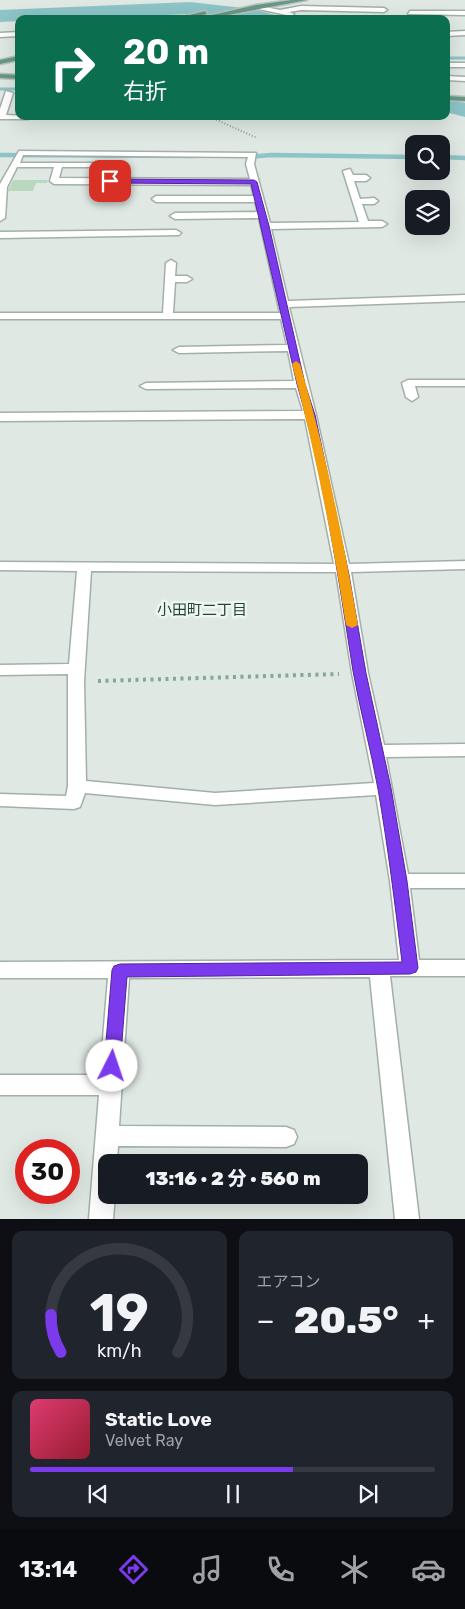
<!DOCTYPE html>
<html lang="ja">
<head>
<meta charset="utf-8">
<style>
	body { margin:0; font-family:Rubik,"Noto Sans JP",sans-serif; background:#20242c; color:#f1f3f6; height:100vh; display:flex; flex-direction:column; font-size:19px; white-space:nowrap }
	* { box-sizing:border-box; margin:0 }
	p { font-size:16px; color:#9ea1a6 }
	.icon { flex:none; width:28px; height:28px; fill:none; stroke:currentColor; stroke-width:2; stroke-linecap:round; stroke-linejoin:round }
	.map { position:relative; height:1219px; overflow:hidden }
	.drawer { display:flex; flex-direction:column; gap:12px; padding:12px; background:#0d0f14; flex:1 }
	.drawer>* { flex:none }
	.guide { position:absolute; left:15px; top:15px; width:435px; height:105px; border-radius:10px; box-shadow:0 5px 20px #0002; background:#0b6e4f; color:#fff; overflow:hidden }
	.controls { position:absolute; left:405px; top:135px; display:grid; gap:10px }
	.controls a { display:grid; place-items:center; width:45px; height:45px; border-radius:10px; background:#171b24; box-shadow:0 5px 20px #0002; font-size:25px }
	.speed { position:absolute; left:15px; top:1139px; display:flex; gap:10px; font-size:25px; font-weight:700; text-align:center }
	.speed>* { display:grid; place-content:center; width:65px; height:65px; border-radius:50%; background:#171b24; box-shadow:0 5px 20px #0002; line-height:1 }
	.speed .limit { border:8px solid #d22; background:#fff; color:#111 }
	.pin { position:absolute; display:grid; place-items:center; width:42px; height:42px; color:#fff; margin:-21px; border-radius:10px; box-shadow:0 2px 8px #0006 }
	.me { position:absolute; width:55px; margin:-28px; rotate:4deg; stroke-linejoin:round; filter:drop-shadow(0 0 4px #0008) }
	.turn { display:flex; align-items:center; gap:18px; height:105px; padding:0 25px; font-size:22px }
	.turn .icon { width:65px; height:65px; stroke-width:2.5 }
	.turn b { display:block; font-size:35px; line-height:42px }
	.big { font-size:38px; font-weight:800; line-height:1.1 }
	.drawer .tile { flex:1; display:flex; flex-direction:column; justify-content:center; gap:8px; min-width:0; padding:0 18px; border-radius:10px; background:#20242c }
	.drawer .dial { align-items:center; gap:0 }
	.dial svg { height:130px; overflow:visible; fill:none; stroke:#363941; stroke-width:7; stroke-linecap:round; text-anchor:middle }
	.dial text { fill:#f1f3f6; stroke:none }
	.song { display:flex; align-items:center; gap:15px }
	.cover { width:60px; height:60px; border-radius:8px; background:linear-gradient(135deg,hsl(340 70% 55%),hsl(350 70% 35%)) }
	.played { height:5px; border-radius:2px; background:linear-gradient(90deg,#7c3aed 65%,#363941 65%) }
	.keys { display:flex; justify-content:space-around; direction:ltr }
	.heat { display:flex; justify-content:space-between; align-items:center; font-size:28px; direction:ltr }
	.drawer .tiles { flex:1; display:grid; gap:12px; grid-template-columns:1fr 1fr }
	.tile:last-child { grid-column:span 2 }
	.trip { position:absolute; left:98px; top:1154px; width:270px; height:50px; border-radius:10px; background:#171b24; box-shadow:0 5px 20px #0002; font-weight:800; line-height:50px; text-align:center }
	.tab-bar { display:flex; height:80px; justify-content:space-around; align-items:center; background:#090b0e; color:#9ea1a6 }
	.tab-bar .icon { width:35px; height:35px }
	.tab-bar .active { color:#7c3aed }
	.tab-bar b { font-size:22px; color:#f1f3f6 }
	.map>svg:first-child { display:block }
</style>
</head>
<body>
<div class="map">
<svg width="465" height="1219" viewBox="0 0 465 1219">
	<rect width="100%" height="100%" fill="#dfe8e3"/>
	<!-- green -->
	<path fill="#bad7bf" d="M13,180H48L47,183H36L33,191H8Z"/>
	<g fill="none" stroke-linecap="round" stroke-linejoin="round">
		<!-- stream-far1 -->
		<path stroke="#8dc4c7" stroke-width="3" d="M446,58H465
			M0,89H19"/>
		<!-- stream -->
		<path stroke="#8dc4c7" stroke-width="4.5" d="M0,155L195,156
			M247,157L271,155L414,157
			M441,157L465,158"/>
		<!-- river -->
		<path fill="#8dc4c7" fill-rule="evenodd" d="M190,2L252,9L275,15L278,19H233L190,14L74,19H19V21L0,22V10Z
			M446,98L465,103V117L446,112Z"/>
		<defs>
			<path id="minor" d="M256,5L280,10L301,6L384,8L387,10L384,12L301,10L289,12L294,14L291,16L254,8Z
				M410,11H465V15L408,14Z
				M465,31V35L446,36V32Z
				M19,32V36L0,37V33Z
				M446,63H465V67H446Z
				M446,76L465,77V81L446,80Z
				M6,91L13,93L6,115L28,116V119H0V109Z
				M19,151L256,153L254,164L270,223L359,222L343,171L350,169L353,175H366L370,178L366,181H354L360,199L374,198L378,201L374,204H362L368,221H382L387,224L382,227L271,229L288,301L465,295V301L289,307L316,415L349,564L465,561V569L351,572L368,673L384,745L465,744V756L386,757L408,874H465V888H410L419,960H465V976H390L419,1219H395L370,977L129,978L119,1126L286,1127L294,1130L297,1137L294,1144L286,1147L118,1146L117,1162H106V1195H115L113,1219H89L99,1095H0V1075H100L108,978H0V962L399,960L390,881L376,795L215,805L85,793L80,807L74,809L0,806V794L66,796L68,786V674L0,675V665L69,664L77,571L0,570V562L334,564L305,419L0,421V413L303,411L296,388L146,389L140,386L146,383L294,381L288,351L179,353L173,350L179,347L287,345L281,319H0V313H163L166,263L171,260L176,263L175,276H187L192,279L187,282H175L173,313H280L259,218L175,219L170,216L175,213L258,212L255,202H156L152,199L156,196H254L251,185L54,184L50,181L54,167H17L7,187L5,218L0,221V184ZM23,155L248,157L246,164L250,179L59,178L62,167H95L99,165L95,163H20ZM91,571L336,572L352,673L374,783L215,793L86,781L84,681Z
				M176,230L181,233L179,235L0,238V232Z
				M408,380H465V386H415L418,397L412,401L406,397L402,383Z"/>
			<path id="major" d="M292,0H307L207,19H194L256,5Z
				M205,11L207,14L187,19H174Z
				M19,56V60L0,64V60Z
				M0,74L19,75V79L0,78Z
				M446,96L465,97V101L446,100Z"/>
		</defs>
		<!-- minor casing -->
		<use href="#minor" stroke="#a3afa9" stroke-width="3"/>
		<!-- major casing -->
		<use href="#major" stroke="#bdc3c0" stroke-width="3"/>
		<!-- path-far1 -->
		<path stroke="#83a898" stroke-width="2" stroke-dasharray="1 2" stroke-linecap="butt" d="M208,116L257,138"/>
		<!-- path -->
		<path stroke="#83a898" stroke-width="4" stroke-dasharray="3 4.5" stroke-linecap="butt" d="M98,681L339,674"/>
		<!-- minor -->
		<use href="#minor" fill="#fff" fill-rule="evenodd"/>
		<!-- major -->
		<use href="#major" fill="#689887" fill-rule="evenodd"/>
	</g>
	<!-- route -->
	<path fill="#7c3aed" stroke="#51269a" d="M110,179L254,180L257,182L269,226L305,384L315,415L349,575L366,673L391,788L407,881L418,968L416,972L410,974L127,977L120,1066L118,1071L112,1073L106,1071L104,1066L112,970L114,966L120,964L402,962C395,904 388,847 378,789C371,750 360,710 353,671C338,575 324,477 297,384L251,184L107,183V180Z"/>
	<!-- slow -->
	<path fill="#f59e0b" d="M296,361L300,364C325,449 343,537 358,625L352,628L346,625C332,537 315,450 292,364Z"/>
	<g text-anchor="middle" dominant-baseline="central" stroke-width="5" stroke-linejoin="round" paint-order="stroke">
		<!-- neighbourhood labels -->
		<g font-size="15" fill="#214538" stroke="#eff5f1">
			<text x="202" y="610">小田町二丁目</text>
		</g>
	</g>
</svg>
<div class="controls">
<a><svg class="icon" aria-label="search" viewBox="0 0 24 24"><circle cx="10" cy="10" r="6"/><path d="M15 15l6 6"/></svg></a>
<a><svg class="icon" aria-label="layers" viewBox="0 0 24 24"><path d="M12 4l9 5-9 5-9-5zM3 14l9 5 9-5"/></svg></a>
</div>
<div class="speed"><div class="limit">30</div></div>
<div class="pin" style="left:110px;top:181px;background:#d93025"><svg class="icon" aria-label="arrive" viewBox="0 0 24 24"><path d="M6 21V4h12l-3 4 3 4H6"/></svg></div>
<svg class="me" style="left:112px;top:1066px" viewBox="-20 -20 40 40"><circle r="19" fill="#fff"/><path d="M0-13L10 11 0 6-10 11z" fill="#7c3aed"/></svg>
<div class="trip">13:16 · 2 分 · 560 m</div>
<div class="guide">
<div class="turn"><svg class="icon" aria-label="right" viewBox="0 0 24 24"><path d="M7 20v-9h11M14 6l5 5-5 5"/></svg><div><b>20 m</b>右折</div></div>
</div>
</div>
<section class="drawer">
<div class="tiles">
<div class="tile dial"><svg viewBox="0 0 100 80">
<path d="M14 69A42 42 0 1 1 86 69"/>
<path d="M14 69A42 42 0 0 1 8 46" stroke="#7c3aed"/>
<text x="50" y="56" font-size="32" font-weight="700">19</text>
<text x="50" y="72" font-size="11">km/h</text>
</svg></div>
<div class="tile"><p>エアコン</p>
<div class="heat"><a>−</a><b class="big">20.5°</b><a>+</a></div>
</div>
<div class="tile">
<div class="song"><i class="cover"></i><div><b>Static Love</b><p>Velvet Ray</p></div></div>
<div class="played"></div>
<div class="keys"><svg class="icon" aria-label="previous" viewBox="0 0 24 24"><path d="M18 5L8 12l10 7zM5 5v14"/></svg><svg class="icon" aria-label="pause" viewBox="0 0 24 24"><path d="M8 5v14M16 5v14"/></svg><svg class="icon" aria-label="next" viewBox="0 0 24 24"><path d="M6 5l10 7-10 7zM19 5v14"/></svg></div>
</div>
</div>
</section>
<nav class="tab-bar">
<b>13:14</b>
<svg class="icon active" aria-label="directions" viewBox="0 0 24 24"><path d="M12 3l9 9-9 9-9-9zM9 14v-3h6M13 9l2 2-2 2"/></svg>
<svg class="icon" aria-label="music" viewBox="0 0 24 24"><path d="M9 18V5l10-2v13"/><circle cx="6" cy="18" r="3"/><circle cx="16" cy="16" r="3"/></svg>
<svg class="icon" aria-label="phone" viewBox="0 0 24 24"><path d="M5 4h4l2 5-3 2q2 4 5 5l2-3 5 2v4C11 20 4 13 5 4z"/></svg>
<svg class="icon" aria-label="climate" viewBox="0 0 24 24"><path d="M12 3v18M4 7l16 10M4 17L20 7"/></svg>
<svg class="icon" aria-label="car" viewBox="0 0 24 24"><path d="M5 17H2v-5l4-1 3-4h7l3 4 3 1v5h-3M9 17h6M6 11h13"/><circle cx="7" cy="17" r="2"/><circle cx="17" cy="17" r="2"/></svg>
</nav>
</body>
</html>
